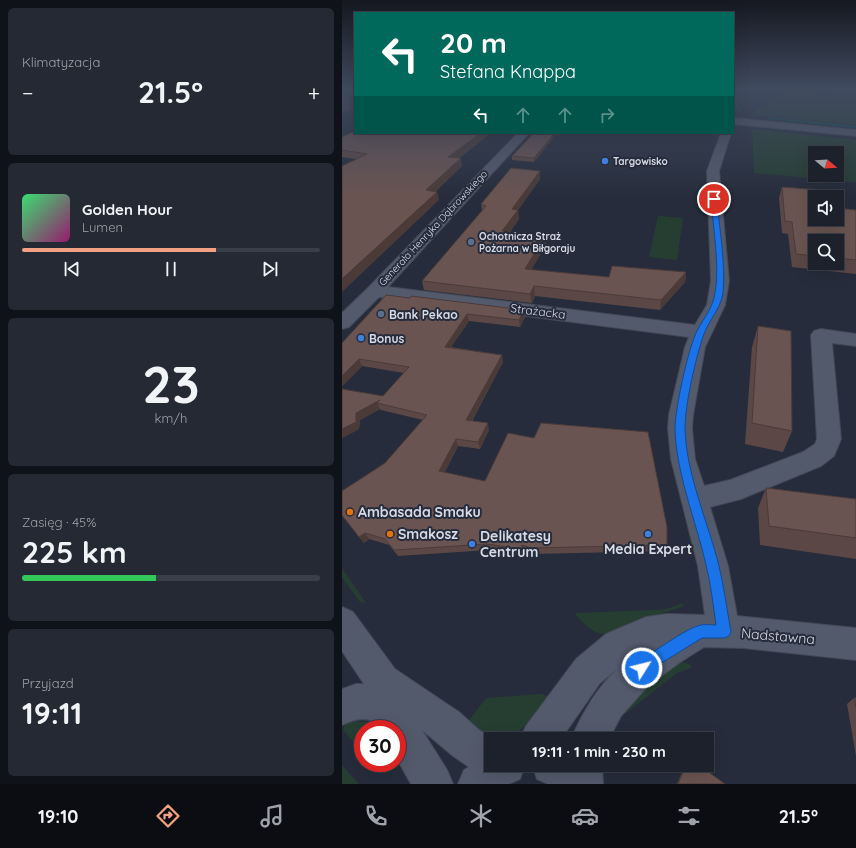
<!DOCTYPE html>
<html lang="pl">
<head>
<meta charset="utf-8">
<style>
	body { margin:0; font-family:Quicksand,sans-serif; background:#252934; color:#f1f3f6; height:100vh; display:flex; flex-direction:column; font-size:15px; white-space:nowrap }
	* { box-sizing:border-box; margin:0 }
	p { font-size:13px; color:#a0a3a9 }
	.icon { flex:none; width:22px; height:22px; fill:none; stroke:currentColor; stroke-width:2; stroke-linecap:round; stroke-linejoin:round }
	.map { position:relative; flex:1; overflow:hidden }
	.panel { display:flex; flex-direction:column; gap:8px; padding:8px; background:#0f1218; width:342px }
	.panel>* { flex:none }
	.banner { position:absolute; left:12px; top:12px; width:380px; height:122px; border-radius:0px; box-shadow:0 4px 16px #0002,0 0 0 1px #3a3e48; background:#00695c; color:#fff; overflow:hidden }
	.needle { width:26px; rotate:108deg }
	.fabs { position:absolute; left:466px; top:146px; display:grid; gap:8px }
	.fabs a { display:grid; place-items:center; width:36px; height:36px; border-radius:0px; background:#1c212c; box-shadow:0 4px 16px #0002,0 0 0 1px #3a3e48; font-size:20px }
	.speed { position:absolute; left:12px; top:720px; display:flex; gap:8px; font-size:20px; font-weight:700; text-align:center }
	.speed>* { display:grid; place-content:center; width:52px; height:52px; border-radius:50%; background:#1c212c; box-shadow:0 4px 16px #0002,0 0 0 1px #3a3e48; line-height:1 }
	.speed .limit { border:6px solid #d22; background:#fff; color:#111 }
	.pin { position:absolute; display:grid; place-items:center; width:34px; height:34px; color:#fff; margin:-17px; border:2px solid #fff; border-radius:50%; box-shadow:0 1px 4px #0007 }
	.me { position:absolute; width:44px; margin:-22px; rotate:54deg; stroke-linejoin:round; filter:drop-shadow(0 0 3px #0008) }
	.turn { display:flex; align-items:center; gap:14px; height:84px; padding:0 20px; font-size:18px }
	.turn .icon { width:52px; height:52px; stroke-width:2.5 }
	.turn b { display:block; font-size:28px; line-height:34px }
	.lanes { display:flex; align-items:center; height:38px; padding:0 20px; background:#0003; justify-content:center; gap:20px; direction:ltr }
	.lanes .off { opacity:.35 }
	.big { font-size:30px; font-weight:700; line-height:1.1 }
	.panel .card { flex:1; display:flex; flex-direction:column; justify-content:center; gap:6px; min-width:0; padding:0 14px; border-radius:6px; background:#252934 }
	.panel .dial { align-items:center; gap:0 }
	.dial b { font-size:52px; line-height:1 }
	.song { display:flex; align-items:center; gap:12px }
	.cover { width:48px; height:48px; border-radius:6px; background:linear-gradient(135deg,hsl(140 70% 55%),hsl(320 70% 35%)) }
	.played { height:4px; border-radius:2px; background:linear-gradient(90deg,#f3a082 65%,#3a3e48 65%) }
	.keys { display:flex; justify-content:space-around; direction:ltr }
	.heat { display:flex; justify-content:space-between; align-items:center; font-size:22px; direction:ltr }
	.charge { height:6px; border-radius:3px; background:linear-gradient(90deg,#34c759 45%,#3a3e48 0) }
	.trip { position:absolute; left:142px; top:732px; width:230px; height:40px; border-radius:0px; background:#1c212c; box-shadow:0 4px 16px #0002,0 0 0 1px #3a3e48; font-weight:700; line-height:40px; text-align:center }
	.tab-bar { display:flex; height:64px; justify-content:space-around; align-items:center; background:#0b0d12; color:#a0a3a9 }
	.tab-bar .icon { width:28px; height:28px }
	.tab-bar .current { color:#f3a082 }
	.tab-bar b { font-size:18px; color:#f1f3f6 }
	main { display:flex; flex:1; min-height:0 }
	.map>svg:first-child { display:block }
</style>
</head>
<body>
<main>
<section class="panel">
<div class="card"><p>Klimatyzacja</p>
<div class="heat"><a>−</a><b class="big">21.5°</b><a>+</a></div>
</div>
<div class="card">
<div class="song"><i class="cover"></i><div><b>Golden Hour</b><p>Lumen</p></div></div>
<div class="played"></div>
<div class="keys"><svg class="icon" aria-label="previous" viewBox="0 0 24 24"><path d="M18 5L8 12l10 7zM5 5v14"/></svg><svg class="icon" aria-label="pause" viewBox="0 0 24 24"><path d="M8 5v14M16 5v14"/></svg><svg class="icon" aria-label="next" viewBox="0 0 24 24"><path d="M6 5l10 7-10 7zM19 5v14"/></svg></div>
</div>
<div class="card dial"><b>23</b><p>km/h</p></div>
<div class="card"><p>Zasięg · 45%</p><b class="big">225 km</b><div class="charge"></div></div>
<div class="card"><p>Przyjazd</p><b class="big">19:11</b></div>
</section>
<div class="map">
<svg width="514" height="784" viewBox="0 0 514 784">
	<rect width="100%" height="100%" fill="#262c3b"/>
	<!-- green -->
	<path fill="#263e32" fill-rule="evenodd" d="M461,89H514V92L488,93Z
		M459,91L483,96L514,95V125L412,115C420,98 443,95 459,91Z
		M410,129L514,140V182L412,173ZM473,153H495V175H473Z
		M316,216L341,218L335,260L307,257Z
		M0,568L24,603L18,602L0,577Z
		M341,603L342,606C322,614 301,617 281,626C276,628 270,634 265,634C253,636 238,621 233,613L313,610L325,609Z
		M339,662L348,664L349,668L335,673L283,714L281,711C295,691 318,674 339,662Z
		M200,694L207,697C194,715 176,742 149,737C142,735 132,727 125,723L144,698Z
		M13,721L26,722L34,729H21V753L1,730L4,723Z
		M29,763H50L51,770L43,773L35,769Z
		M0,765L17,784H0Z"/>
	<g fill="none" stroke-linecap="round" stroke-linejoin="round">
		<!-- stream -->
		<path fill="#0e4e53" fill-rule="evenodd" d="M400,89H402L394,109L400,110L399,112L391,110V108Z
			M427,117L514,126V128L426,119Z"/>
		<defs>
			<path id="minor" d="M391,118L514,130V136L391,124Z
				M176,133H187L46,287L353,325L365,305L369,281L365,171L379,133H389L377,171L387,281L383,305L363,347L351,415L350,429L353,459L362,486L388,480L461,452L473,444L475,439L469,335L472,331L479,329L514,334V346L490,343L499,439L492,456L479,466L399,499L368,507L386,566L395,616L514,628V660L402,648L362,647L337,663L305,687L279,716L267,739H229C241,712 254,689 276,668L258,683L219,739H178L184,726L234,659L264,634L304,617L325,614L363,615L356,566L329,459L326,429L327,415L343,347L347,337L37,297L7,327L0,329V313L27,287Z
				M0,607L11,612L53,669L117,712L137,730L152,739H149V765H183L178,779L167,784H116L122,770L127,767L111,756L80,730L105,770L111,784H69L55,759V729H38C30,714 13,719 0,725V689L14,684H22L0,651Z
				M190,765H260L261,784H206L195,779Z"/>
		</defs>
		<!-- minor casing -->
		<use href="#minor" stroke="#434855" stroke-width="2"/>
		<!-- minor -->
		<use href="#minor" fill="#535a6c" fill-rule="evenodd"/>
	</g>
	<!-- wall -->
	<path fill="#5b4846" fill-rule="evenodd" d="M13,133H149L117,158L120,166L94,191L95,192L97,200L14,159L0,157V137Z
		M211,138L192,162L170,160V156Z
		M198,179L176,210L177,219L168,232L204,245L189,270L267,277L344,272L343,282L318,310L193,296L190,303L82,290L80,281L140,211L139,204Z
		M440,187L473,219L514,210V274L450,267L446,234L440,233L437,198ZM473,241H495V263H473Z
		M44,295L183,317L178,327L127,321L109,347L160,355L161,362L130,421L147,430L138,449L116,446L103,472L325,545L324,551L190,554L181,552V555L147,550L56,556L47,545L27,539L22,543L0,516V491L43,463L81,420L39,410L38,409L18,420L17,429L0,438V389L41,396L62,373L20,366L0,386V343Z
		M416,326L450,431L441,452L403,444L410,347Z
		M424,488L514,499V559L418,545L416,508Z
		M512,698H514V756L505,704Z
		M343,765H357L383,784H335Z"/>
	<!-- shaded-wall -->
	<path fill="#4a3b39" d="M6,99L9,109L0,113V102Z
		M139,133H149L108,165L106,157Z
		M211,135V138L192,162V158Z
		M119,158L120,166L86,199L84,190Z
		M198,171V179L176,210L177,219L162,240L160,231L170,209Z
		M95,192L97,200L0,292V279Z
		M203,236L204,245L184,278L183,269Z
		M344,272L343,282L318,310L319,300Z
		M192,286L193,296L190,303L188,294Z
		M182,310L183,317L178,327L177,320Z
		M125,314L127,321L105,353L103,347Z
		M160,355L161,362L126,427L124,420Z
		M17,359L20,366L0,386V376Z
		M38,400L35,403L38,409L18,420L17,429L0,438V429L14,413Z
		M146,423L147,430L138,449L136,442Z
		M114,439L116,446L100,477L97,471Z
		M23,533L27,539L22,543L17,537Z
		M180,545L181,552V555L179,549Z"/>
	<!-- building -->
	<path fill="#6a5451" stroke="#4a3b39" d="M0,97L6,99L0,102Z
		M13,131V133H139L106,157L119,158L84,190L95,192L0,279V166L25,154L0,150V137Z
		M192,133L211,135L192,158L170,156Z
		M169,168L198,171L170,209L176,210L160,231L203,236L183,269L267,277L270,266L344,272L319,300L192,286L188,294L80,281L144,206L139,204Z
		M440,187L480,190L482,197H473V219H495V208L514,210V260L495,258V241H473V256L454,254L450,222L443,221Z
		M44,295L68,298L69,296L182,310L177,320L125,314L103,347L160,355L124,420L146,423L136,442L114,439L97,471L143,481L166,433L192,438L199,423L306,432L325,527V545L189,548L180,545L179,549L145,544L52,550L43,539L23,533L17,537L0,515V491L43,463L85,415L35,403L38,400L14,413V422L0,429V389L41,396L67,367L17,359L0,376V343Z
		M416,326L449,331L450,431L410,423Z
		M424,488L514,499V538L427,526Z
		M512,698H514V707Z
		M344,765H357L383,784H336Z"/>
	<!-- sky -->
	<linearGradient id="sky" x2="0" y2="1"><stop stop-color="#151820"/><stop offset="0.45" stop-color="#414b60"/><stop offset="1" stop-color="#414b60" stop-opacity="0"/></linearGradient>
	<rect width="514" height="198" fill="url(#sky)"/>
	<!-- route -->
	<path fill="#1a73e8" stroke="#114b97" d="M372,198L375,199C377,227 384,265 381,293C379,308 367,320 362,334C354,356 343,405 343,428C344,474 366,522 377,566C382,587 385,610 389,632L387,636L382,638H360L300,675L295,673L293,668L295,663C309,654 344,628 359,625C363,624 369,625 374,625C371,605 369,584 364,565C354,521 334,473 333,429C333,409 346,349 355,331C361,319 371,308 373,293C378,268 371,226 369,199Z"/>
	<!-- markers -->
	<g fill="#3f7fe0" stroke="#262c3b" stroke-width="1.5">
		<circle cx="263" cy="161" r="4"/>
		<circle cx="19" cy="338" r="4"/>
		<circle cx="306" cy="534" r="4"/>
		<circle cx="130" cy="544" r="4"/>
	</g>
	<g fill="#5c6f8a" stroke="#262c3b" stroke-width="1.5">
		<circle cx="129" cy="242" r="4"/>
		<circle cx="39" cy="314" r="4"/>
	</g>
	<g fill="#e8710a" stroke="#262c3b" stroke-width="1.5">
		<circle cx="8" cy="512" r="4"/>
		<circle cx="48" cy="534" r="4"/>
	</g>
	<g text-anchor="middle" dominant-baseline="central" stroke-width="4" stroke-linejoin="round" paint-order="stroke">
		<!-- far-poi labels -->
		<g font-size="10" font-weight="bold" fill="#d7dbe6" stroke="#262c3b" text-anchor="start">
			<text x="271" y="161">Targowisko</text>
			<text x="137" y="236">Ochotnicza Straż<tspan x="137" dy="12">Pożarna w Biłgoraju</tspan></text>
		</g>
		<!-- far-street labels -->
		<g font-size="10" fill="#d7dbe6" stroke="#262c3b">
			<text transform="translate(91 228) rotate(-47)">Generała Henryka Dąbrowskiego</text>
		</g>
		<!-- street labels -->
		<g font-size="12" fill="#d7dbe6" stroke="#262c3b">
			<text transform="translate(196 311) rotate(7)">Strażacka</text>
		</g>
		<!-- poi labels -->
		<g font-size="12" font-weight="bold" fill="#d7dbe6" stroke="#262c3b" text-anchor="start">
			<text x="47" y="314">Bank Pekao</text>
			<text x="27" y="338">Bonus</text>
		</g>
		<!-- near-poi labels -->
		<g font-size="14" font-weight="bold" fill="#d7dbe6" stroke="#262c3b" text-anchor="start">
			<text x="16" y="512">Ambasada Smaku</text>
			<text x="56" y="534">Smakosz</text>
			<text x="138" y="536">Delikatesy<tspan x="138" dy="16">Centrum</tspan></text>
			<text x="306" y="549" text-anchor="middle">Media Expert</text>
		</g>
		<!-- near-street labels -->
		<g font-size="14" fill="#d7dbe6" stroke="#262c3b">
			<text transform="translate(436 636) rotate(5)">Nadstawna</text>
		</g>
	</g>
</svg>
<div class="fabs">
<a><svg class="needle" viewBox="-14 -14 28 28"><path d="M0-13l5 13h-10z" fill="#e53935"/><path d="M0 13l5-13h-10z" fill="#a0a3a9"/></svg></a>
<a><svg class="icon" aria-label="sound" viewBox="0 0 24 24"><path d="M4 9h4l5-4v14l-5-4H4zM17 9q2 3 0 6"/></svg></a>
<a><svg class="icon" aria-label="search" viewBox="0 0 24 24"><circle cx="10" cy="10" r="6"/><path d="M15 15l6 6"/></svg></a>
</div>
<div class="speed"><div class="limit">30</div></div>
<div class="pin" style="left:372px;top:199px;background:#d93025"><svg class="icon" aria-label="arrive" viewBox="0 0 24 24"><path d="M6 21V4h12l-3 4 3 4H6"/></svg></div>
<svg class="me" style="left:300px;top:668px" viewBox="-20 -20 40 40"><circle r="17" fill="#1a73e8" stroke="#fff" stroke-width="3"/><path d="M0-11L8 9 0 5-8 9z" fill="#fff"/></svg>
<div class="trip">19:11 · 1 min · 230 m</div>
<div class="banner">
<div class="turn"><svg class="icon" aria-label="left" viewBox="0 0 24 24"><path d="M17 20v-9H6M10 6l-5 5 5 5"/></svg><div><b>20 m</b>Stefana Knappa</div></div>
<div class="lanes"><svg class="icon" aria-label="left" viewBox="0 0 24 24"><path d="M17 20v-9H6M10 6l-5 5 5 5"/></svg><svg class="icon off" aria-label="ahead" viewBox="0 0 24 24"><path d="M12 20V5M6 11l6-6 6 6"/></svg><svg class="icon off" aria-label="ahead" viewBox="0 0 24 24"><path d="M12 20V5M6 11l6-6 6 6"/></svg><svg class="icon off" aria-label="right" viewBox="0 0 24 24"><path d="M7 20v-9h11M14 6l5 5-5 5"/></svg></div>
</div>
</div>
</main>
<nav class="tab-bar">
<b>19:10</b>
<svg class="icon current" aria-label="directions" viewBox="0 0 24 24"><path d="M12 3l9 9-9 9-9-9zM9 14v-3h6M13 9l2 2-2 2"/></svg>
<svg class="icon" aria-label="music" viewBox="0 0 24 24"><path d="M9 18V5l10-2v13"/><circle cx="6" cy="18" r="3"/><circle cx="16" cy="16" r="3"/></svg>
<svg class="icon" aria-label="phone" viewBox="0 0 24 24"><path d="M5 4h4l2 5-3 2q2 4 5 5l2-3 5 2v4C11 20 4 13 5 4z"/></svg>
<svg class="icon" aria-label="climate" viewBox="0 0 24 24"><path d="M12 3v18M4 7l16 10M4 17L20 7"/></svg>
<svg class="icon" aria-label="car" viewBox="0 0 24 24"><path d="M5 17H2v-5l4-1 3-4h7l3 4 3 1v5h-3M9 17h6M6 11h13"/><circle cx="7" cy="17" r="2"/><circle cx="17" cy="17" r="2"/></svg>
<svg class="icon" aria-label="filters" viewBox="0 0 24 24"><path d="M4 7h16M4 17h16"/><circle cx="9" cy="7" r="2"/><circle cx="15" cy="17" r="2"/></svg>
<b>21.5°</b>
</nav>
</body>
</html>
